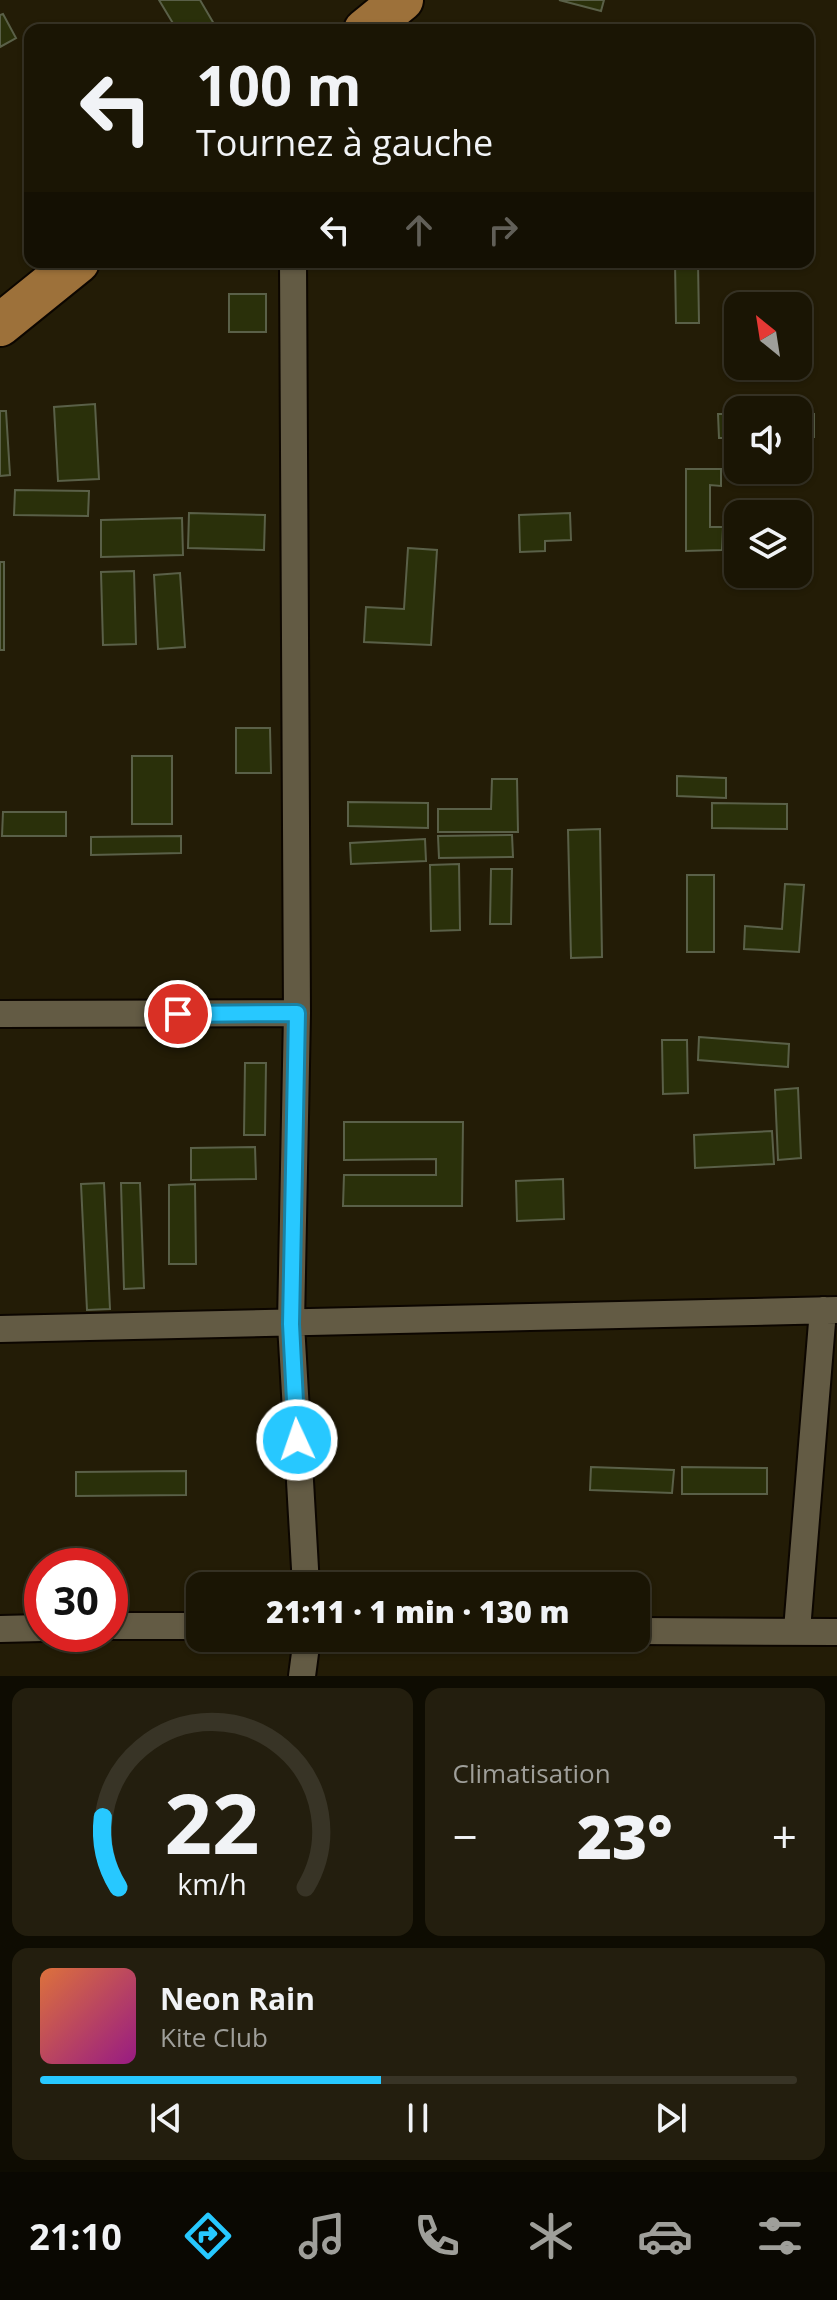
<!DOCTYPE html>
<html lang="fr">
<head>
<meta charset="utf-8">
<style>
	body { margin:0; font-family:"Open Sans",sans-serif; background:#231e0e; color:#f1f3f6; height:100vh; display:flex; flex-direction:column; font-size:30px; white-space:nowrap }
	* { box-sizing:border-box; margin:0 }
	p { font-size:26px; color:#9f9f9a }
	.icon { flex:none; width:44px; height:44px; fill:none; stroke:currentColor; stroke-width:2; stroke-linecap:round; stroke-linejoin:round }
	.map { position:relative; height:1676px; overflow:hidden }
	.drawer { display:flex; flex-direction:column; gap:12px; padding:12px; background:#0e0c02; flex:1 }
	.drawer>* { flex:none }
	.guide { position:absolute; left:24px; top:24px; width:790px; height:244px; border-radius:16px; box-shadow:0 2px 6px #0004,0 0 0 2px #383426; background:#1a1504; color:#f1f3f6; overflow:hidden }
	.needle { width:52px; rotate:330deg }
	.buttons { position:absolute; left:724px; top:292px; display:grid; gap:16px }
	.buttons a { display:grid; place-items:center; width:88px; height:88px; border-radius:16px; background:#1a1504; box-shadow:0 2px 6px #0004,0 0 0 2px #383426; font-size:40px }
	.speed { position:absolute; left:24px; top:1548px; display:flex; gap:16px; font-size:40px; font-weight:700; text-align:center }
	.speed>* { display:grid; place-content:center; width:104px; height:104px; border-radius:50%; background:#1a1504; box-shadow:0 2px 6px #0004,0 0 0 2px #383426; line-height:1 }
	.speed .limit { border:12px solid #d22; background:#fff; color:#111 }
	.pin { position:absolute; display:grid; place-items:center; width:68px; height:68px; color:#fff; margin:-34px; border:4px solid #fff; border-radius:50%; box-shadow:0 2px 8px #0007 }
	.me { position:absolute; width:88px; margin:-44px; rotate:357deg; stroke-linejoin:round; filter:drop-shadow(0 0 6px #0008) }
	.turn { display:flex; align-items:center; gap:28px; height:168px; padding:0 40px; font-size:36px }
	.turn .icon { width:104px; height:104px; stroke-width:2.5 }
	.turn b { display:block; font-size:56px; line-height:68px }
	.lanes { display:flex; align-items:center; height:76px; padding:0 40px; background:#0003; justify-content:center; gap:40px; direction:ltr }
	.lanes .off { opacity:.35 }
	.big { font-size:60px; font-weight:800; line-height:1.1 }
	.drawer .card { flex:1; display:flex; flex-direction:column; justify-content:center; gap:12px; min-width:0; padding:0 28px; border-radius:16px; background:#231e0e }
	.drawer .dial { align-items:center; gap:0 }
	.dial svg { height:208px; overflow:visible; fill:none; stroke:#383426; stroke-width:7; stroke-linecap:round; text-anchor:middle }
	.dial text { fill:#f1f3f6; stroke:none }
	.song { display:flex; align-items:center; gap:24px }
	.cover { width:96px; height:96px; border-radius:12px; background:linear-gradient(135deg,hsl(20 70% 55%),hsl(310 70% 35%)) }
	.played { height:8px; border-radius:4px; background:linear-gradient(90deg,#27c8ff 45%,#383426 45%) }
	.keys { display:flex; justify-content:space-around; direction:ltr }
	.heat { display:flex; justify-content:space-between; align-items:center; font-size:44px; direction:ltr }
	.drawer .tiles { flex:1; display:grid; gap:12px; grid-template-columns:1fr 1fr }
	.card:last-child { grid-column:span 2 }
	.trip { position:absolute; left:186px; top:1572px; width:464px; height:80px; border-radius:16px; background:#1a1504; box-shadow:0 2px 6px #0004,0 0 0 2px #383426; font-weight:800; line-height:80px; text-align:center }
	.tab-bar { display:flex; height:128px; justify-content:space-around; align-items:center; background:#0a0802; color:#9f9f9a }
	.tab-bar .icon { width:56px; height:56px }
	.tab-bar .active { color:#27c8ff }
	.tab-bar b { font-size:36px; color:#f1f3f6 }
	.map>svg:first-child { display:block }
</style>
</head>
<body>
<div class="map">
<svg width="837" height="1676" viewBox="0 0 837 1676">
	<rect width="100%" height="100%" fill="#231c06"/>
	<!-- building -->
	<path fill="#2a300a" stroke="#5a6048" stroke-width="2" d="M159,0H200L217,29L177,30Z
		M559,0H604L601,11Z
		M3,14L16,38L0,47V15Z
		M675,262H698L699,323H676Z
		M229,294H266V332H229Z
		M95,404L99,479L58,481L54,407Z
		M0,411H6L10,475L0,476Z
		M718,414H738V438H719Z
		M798,414H814V437H798Z
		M686,469H721V486L710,485V527H723L722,550L686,551Z
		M15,490L89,491L88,516L14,515Z
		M189,513L265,515L264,550L188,548Z
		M570,513L571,540L545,541V551L520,552L519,515Z
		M182,518L183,555L101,557V520Z
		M408,548L437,550L431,645L364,642L366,607L404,609Z
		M0,562H4V650H0Z
		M134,571L136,644L103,645L101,572Z
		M180,573L185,647L158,649L154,575Z
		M236,728H270L271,773H236Z
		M132,756H172V824H132Z
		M677,776L726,778V798L677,796Z
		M492,779H517L518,832H438V809H491Z
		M348,802L428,803V828L348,826Z
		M712,803L787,804V829L712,828Z
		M3,812H66V836H2Z
		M600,829L602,957L571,958L568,830Z
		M512,835L513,857L439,858L438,836Z
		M181,836V853L91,855V837Z
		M425,839L426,861L351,864L350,843Z
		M459,864L460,930L431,931L430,865Z
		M491,869H512L511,924H490Z
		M687,875H714V952H687Z
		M785,884L804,885L799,952L744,949L745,926L782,929Z
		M699,1037L789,1044L788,1067L698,1060Z
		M662,1040H687L688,1093L663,1094Z
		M245,1063H266L265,1135H244Z
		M798,1088L801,1158L778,1160L775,1090Z
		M344,1122H463L462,1206H343L344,1175H436V1159L344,1160Z
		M772,1131L774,1164L695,1168L694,1135Z
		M255,1147L256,1179L191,1180V1148Z
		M563,1179L564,1219L517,1221L516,1181Z
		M104,1183L110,1309L87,1310L81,1184Z
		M121,1183H140L144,1288L124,1289Z
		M195,1184L196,1264H169V1185Z
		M591,1467L674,1470L672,1493L590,1490Z
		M682,1467L767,1468V1494H682Z
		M186,1471V1495L76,1496V1472Z"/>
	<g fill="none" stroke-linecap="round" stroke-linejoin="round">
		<defs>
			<path id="minor" d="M293,262L297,1013L291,1324L306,1586
				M0,1014L297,1013
				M0,1329L837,1310
				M110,1626H200
				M0,1629L42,1628
				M797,1630L823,1310
				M636,1631L837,1632
				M302,1676L307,1638"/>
			<path id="primary" d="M365,30L402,0
				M0,325L78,262"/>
		</defs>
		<!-- minor casing -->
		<use href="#minor" stroke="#0c0600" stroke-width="30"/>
		<!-- primary casing -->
		<use href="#primary" stroke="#0c0600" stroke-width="46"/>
		<!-- minor -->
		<use href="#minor" stroke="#635b44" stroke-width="26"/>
		<!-- primary -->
		<use href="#primary" stroke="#9d713a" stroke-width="42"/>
	</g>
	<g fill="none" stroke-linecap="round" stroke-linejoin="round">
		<defs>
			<path id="route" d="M178,1014L297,1013L291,1324L297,1440"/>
		</defs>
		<!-- route casing -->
		<use href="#route" stroke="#1982a6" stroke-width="20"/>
		<!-- route -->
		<use href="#route" stroke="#27c8ff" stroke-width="14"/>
	</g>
</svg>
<div class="buttons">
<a><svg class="needle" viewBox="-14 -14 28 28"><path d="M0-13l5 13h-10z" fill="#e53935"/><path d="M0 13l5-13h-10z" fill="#9f9f9a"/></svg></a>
<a><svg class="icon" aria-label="sound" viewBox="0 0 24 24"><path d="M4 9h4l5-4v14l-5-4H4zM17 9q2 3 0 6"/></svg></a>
<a><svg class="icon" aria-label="layers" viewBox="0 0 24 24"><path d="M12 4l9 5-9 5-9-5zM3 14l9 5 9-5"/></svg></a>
</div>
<div class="speed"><div class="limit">30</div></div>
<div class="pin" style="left:178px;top:1014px;background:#d93025"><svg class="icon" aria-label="arrive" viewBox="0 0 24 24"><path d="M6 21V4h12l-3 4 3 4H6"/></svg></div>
<svg class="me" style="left:297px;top:1440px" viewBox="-20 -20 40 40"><circle r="17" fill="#27c8ff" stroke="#fff" stroke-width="3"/><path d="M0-11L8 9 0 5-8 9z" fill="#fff"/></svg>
<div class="trip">21:11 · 1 min · 130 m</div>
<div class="guide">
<div class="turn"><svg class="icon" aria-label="left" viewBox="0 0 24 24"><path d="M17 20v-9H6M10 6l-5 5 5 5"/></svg><div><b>100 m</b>Tournez à gauche</div></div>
<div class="lanes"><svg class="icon" aria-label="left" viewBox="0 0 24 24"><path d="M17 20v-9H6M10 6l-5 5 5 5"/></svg><svg class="icon off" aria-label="ahead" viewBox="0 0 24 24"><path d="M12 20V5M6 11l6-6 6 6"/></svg><svg class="icon off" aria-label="right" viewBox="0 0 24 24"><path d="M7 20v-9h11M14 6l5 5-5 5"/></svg></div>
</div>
</div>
<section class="drawer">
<div class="tiles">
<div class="card dial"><svg viewBox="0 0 100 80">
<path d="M14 69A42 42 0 1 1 86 69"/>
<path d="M14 69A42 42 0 0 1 8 42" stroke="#27c8ff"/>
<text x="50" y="56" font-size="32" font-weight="700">22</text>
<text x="50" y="72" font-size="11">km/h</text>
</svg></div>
<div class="card"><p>Climatisation</p>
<div class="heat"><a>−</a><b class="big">23°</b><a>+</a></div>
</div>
<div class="card">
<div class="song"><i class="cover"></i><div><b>Neon Rain</b><p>Kite Club</p></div></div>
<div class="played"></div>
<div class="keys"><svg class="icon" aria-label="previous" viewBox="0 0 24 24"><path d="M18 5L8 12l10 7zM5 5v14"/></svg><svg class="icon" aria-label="pause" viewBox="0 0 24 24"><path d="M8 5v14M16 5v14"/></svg><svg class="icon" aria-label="next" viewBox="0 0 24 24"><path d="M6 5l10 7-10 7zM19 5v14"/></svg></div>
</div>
</div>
</section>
<nav class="tab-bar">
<b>21:10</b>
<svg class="icon active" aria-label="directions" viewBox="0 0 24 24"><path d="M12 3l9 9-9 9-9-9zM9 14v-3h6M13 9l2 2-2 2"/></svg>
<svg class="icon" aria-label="music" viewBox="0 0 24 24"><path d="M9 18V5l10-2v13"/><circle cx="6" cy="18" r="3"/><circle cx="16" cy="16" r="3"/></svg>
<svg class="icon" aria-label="phone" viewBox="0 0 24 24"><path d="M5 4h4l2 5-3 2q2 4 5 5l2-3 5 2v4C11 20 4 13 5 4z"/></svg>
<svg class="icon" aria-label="climate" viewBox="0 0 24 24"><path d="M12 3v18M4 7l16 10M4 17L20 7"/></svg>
<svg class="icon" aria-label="car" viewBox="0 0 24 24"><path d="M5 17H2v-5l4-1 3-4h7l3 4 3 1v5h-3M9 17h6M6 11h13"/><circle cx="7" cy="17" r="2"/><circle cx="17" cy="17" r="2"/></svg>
<svg class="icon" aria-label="filters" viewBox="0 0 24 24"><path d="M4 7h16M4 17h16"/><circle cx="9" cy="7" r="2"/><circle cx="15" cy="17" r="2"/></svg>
</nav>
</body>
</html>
